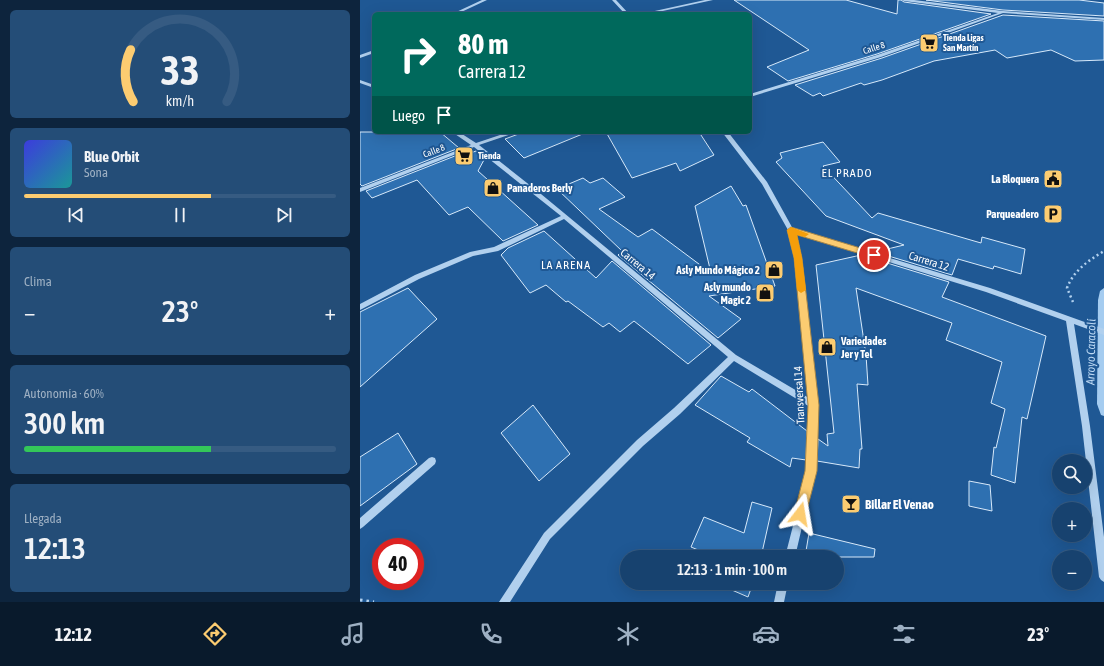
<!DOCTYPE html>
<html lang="es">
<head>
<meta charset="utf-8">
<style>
	body { margin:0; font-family:"Asap Condensed",sans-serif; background:#244d77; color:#f1f3f6; height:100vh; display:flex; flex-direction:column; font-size:15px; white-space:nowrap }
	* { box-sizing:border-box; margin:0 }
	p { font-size:13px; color:#9eb0c3 }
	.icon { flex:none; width:22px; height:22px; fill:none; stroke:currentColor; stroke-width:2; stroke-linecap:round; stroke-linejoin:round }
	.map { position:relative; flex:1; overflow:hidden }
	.side { display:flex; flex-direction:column; gap:10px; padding:10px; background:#0d243d; width:360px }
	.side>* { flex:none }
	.banner { position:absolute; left:12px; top:12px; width:380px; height:122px; border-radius:6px; box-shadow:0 4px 16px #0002,0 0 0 1px #365b82; background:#00695c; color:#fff; overflow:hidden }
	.buttons { position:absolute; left:692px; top:454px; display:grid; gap:8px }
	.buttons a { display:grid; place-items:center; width:40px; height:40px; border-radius:50%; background:#17426f; box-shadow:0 4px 16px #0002,0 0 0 1px #365b82; font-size:20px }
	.speed { position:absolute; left:12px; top:538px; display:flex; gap:8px; font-size:20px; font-weight:700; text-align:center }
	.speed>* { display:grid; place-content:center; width:52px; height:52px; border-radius:50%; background:#17426f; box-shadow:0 4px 16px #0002,0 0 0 1px #365b82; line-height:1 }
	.speed .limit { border:6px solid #d22; background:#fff; color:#111 }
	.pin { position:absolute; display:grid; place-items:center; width:34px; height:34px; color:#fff; margin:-17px; border:2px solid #fff; border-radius:50%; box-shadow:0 1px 4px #0007 }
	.me { position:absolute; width:44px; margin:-22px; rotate:14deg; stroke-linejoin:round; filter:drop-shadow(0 0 3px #0008) }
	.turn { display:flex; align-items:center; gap:14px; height:84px; padding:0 20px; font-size:18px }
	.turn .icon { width:52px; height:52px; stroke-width:2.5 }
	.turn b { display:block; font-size:28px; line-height:34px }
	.then { display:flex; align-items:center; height:38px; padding:0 20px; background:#0003; gap:8px; font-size:15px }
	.big { font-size:30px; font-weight:600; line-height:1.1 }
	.side .tile { flex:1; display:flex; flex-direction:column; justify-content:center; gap:6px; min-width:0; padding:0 14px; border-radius:6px; background:#244d77 }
	.side .dial { align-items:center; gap:0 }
	.dial svg { height:104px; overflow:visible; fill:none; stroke:#365b82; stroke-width:7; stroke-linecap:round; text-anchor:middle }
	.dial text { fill:#f1f3f6; stroke:none }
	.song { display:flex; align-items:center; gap:12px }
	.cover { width:48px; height:48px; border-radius:6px; background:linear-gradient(135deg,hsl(240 70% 55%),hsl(180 70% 35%)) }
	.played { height:4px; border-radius:2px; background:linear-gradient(90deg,#fccc71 60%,#365b82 60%) }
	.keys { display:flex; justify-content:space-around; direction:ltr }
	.heat { display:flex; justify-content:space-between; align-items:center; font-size:22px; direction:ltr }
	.charge { height:6px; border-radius:3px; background:linear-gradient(90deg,#34c759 60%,#365b82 0) }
	.trip { position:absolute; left:260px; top:550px; width:224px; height:40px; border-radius:20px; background:#17426f; box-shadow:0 4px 16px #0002,0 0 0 1px #365b82; font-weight:600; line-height:40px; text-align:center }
	.tab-bar { display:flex; height:64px; justify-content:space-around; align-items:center; background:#091a2c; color:#9eb0c3 }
	.tab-bar .icon { width:28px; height:28px }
	.tab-bar .current { color:#fccc71 }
	.tab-bar b { font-size:18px; color:#f1f3f6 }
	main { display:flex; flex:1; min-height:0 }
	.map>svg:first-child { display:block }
</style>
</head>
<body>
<main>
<section class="side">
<div class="tile dial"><svg viewBox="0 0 100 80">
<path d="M14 69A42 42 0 1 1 86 69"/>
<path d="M14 69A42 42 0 0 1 12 29" stroke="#fccc71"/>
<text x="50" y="56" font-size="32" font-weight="700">33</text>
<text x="50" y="72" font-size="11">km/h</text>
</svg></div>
<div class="tile">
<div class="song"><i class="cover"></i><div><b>Blue Orbit</b><p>Sona</p></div></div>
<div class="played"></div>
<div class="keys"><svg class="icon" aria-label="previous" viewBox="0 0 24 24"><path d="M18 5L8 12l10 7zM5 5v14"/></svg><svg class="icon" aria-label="pause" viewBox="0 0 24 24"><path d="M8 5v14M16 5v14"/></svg><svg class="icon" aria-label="next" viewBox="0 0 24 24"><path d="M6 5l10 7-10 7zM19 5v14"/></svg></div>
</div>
<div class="tile"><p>Clima</p>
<div class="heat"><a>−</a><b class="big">23°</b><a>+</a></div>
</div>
<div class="tile"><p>Autonomía · 60%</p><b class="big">300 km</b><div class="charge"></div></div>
<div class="tile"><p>Llegada</p><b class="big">12:13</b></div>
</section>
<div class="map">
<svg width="744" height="602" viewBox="0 0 744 602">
	<rect width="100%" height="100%" fill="#1f5894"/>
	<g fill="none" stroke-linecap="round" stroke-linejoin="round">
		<!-- stream -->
		<path fill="#a5ccf0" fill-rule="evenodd" d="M744,288V416L741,415L737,404L738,300L740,291Z"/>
	</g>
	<!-- building -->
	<path fill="#2e70b1" stroke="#d7e9fa" d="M374,0H486L537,14L538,0H541L544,2L631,14L517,54L428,81L407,67L449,50Z
		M566,0H719L744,3V16L643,10Z
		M643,15L744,21V60L715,61L691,50L647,58L635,50L574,61L522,80L504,85L501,83L463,96L460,93L453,96L435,85L522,58Z
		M0,132H80L99,148L2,186L0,184Z
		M164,132H225V133L164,158L145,139Z
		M246,132H339L354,155L320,171L316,163L272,178Z
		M463,142L480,162L463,166L512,218L518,213L621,243L622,237L665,249L661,274L634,266L633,269L598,259L592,275L515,252L544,245L466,216L416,162L422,158L420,153Z
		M116,151L125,158L118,171L178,225L143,241L108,207L89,215L57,180L12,198L6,191L105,152L108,154Z
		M223,178L230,183L243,178L265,197L239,209L278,237L292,229L351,273L335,206L371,186L383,206L386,205L415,286L349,296L381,319L358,338L258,255L262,251L197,189Z
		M184,231L236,278L252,261L351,345L328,364L274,321L260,332L249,323L243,327L208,301L206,302L186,285L170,293L141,255L148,248Z
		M501,255L589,282L582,297L686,336L667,419L662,417L655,483L631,475L634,447L636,448L645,409L631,403L642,362L586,340L592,323L496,288L506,355L508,385L497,384L502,449H500L499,468L457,461L458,439L468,446L467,434L474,433L456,265Z
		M48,288L77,319L0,387V312Z
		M361,376L389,392L392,389L447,431L446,460L432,458L430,467L387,442L390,438L335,405Z
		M173,405L210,454L179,481L141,433Z
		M38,433L57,464L0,506V457Z
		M609,481L630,485L632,511L609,506Z
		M392,502L412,508L401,557H355L331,547L344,517L384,533Z
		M449,533L515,549L514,557H445Z
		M359,583H393L388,597L358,584Z"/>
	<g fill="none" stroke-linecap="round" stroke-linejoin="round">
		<!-- path-far1 -->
		<path stroke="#b1d0ee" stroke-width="2.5" stroke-dasharray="2 3" stroke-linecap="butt" d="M713,302L707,288C714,270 728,261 744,251"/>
		<!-- path -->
		<path stroke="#b1d0ee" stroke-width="3" stroke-dasharray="2.5 4" stroke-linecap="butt" d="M0,600L14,602"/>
		<!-- minor -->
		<path fill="#b1d0ee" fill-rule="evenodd" d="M122,0H127L97,14H92Z
			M252,0H256L269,14H265Z
			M345,0H353L289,14H281Z
			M542,0H554L643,11L744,18V20L643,13L521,57L390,97V94L517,55L638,13L544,1Z
			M14,50V53L0,58V55Z
			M0,80L14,85V88L0,83Z
			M92,132H99L116,143L149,132H157L119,145L181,194L376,355L449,398L435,258L428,230L402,184L362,132H368L407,182L433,229L630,288L744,329V335L714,324L730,426L744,537V582L741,580L739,577L722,426L706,321L626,292L435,233L441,258L458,405L455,471L435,557H425L447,471L450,407L374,361L320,414L283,446L190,539L150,602H139L184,533L277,440L314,408L368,357L204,219L138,251L113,256L59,279L0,310V304L55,275L110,252L134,247L201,216L114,147L0,192V188L111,145Z
			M72,457L75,458L76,461L75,464L3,527L0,529V518L69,458Z
			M418,583H428L424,602H414Z"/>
	</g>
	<!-- route -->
	<path fill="#fccc71" stroke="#a48549" d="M431,227L517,253L518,255L514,258L437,235L442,258L459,405L457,471L446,514L445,518L440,520L436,518L434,514L445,471L448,405L434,258L427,230Z"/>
	<!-- slow -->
	<path fill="#f59e0b" d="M431,227L449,234L445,237L437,235L442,258L446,290L441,293L437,290L434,258L427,230Z"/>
	<!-- icons -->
	<defs>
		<symbol id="supermarket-square" viewBox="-11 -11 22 22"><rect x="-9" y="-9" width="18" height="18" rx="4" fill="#fccc71" stroke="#1f5894"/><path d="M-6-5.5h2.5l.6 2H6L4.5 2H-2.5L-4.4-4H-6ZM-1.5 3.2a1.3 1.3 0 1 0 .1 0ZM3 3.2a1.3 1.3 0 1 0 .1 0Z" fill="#111"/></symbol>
		<symbol id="civic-square" viewBox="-11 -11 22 22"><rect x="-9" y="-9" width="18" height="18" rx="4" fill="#fccc71" stroke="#1f5894"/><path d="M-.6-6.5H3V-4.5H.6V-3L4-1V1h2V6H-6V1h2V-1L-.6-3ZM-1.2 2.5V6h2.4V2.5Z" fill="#111"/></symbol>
		<symbol id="shop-square" viewBox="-11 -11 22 22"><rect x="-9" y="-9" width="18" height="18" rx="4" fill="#fccc71" stroke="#1f5894"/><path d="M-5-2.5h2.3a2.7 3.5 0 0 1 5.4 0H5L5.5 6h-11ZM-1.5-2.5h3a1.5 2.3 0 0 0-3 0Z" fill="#111"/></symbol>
		<symbol id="parking-square" viewBox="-11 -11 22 22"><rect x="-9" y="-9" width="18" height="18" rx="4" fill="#fccc71" stroke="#1f5894"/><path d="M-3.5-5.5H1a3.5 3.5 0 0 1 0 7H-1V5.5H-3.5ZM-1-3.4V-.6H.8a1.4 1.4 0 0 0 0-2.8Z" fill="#111"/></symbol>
		<symbol id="bar-square" viewBox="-11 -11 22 22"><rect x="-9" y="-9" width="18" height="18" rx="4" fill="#fccc71" stroke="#1f5894"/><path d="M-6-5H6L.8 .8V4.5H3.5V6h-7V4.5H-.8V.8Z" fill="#111"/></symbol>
	</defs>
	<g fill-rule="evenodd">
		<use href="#supermarket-square" x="558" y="32" width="22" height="22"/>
		<use href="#supermarket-square" x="93" y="145" width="22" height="22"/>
		<use href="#civic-square" x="682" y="168" width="22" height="22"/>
		<use href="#shop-square" x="122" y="177" width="22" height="22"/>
		<use href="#parking-square" x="682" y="203" width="22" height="22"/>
		<use href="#shop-square" x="403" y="259" width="22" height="22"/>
		<use href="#shop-square" x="394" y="282" width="22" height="22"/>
		<use href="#shop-square" x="456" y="336" width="22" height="22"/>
		<use href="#bar-square" x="480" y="493" width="22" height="22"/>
	</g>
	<g text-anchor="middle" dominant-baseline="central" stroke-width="4" stroke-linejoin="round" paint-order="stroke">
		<!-- far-poi labels -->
		<g font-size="9" font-weight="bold" fill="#fff" stroke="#1f5894" text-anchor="start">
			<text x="583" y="38">Tienda Ligas<tspan x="583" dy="10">San Martín</tspan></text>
			<text x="118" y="156">Tienda</text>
		</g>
		<!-- far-street labels -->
		<g font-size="9" fill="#fff" stroke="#1f5894">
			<text transform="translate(514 48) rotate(-18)">Calle 8</text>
			<text transform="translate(74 151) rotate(-21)">Calle 8</text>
		</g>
		<!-- poi labels -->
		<g font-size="11" font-weight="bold" fill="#fff" stroke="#1f5894" text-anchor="end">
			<text x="679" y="179">La Bloquera</text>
			<text x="147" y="188" text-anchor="start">Panaderos Berly</text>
			<text x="679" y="214">Parqueadero</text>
			<text x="400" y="270">Asly Mundo Mágico 2</text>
			<text x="391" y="287">Asly mundo<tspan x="391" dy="13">Magic 2</tspan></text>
			<text x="481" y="341" text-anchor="start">Variedades<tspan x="481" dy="13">Jer y Tel</tspan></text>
		</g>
		<!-- street labels -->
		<g font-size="11" fill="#fff" stroke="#1f5894">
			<text transform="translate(569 261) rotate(17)">Carrera 12</text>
			<text transform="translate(278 264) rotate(40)">Carrera 14</text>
			<text transform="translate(439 395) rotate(-93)">Transversal 14</text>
		</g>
		<!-- neighbourhood labels -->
		<g font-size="12" letter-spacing="1" fill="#fff" stroke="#1f5894">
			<text x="487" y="173">EL PRADO</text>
			<text x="206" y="265">LA ARENA</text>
		</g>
		<!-- water labels -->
		<g font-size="12" font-style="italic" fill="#bedaf5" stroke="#1f5894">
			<text transform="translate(731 352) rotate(-89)">Arroyo Caracolí</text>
		</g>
		<!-- near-poi labels -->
		<g font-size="13" font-weight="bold" fill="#fff" stroke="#1f5894" text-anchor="start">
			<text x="505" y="504">Billar El Venao</text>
		</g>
	</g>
</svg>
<div class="buttons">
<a><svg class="icon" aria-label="search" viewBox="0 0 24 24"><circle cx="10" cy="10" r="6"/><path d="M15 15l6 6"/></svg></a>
<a>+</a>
<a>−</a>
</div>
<div class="speed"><div class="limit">40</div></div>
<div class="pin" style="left:514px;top:255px;background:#d93025"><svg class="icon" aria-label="arrive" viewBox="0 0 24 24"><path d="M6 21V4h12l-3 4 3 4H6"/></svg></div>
<svg class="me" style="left:440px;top:514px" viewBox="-20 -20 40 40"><path d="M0-17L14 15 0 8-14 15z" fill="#fccc71" stroke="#fff" stroke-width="4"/></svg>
<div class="trip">12:13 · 1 min · 100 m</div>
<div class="banner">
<div class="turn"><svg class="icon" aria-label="right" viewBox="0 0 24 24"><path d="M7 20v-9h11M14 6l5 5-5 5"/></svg><div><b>80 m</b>Carrera 12</div></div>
<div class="then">Luego<svg class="icon" aria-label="arrive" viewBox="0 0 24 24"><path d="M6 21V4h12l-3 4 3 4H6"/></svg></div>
</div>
</div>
</main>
<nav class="tab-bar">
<b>12:12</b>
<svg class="icon current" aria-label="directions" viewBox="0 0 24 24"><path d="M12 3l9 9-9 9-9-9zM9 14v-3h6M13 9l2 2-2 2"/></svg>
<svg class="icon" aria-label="music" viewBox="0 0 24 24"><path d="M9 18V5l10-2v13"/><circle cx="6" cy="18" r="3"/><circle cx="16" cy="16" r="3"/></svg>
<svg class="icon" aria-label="phone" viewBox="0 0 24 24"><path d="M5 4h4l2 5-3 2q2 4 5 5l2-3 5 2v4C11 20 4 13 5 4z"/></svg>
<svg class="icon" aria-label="climate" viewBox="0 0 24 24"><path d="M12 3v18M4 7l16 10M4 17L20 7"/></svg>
<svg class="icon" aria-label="car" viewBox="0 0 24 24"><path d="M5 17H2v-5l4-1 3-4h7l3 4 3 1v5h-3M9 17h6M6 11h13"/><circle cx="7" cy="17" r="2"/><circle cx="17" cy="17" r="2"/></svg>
<svg class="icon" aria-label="filters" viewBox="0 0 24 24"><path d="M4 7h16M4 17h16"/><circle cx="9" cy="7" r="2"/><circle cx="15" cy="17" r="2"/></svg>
<b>23°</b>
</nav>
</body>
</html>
